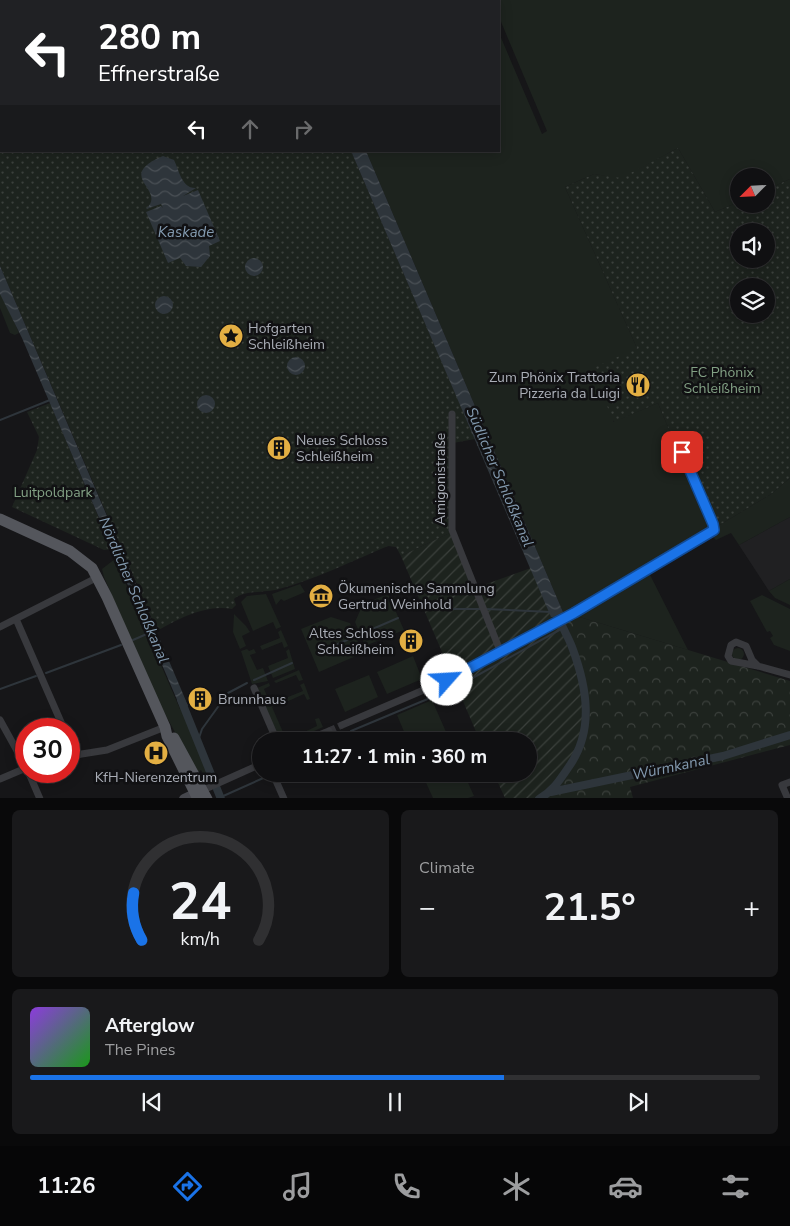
<!DOCTYPE html>
<html lang="en">
<head>
<meta charset="utf-8">
<style>
	body { margin:0; font-family:"Nunito Sans",sans-serif; background:#19191b; color:#f1f3f6; height:100vh; display:flex; flex-direction:column; font-size:19px; white-space:nowrap }
	* { box-sizing:border-box; margin:0 }
	p { font-size:16px; color:#9c9d9f }
	.icon { flex:none; width:28px; height:28px; fill:none; stroke:currentColor; stroke-width:2; stroke-linecap:round; stroke-linejoin:round }
	.map { position:relative; height:798px; overflow:hidden }
	.drawer { display:flex; flex-direction:column; gap:12px; padding:12px; background:#09090a; flex:1 }
	.drawer>* { flex:none }
	.hud { position:absolute; left:0px; top:0px; width:500px; height:152px; box-shadow:0 2px 12px #0003,0 0 0 1px #303032; background:#202124; color:#fff; overflow:hidden }
	.needle { width:32px; rotate:246deg }
	.tools { position:absolute; left:730px; top:168px; display:grid; gap:10px }
	.tools a { display:grid; place-items:center; width:45px; height:45px; border-radius:50%; background:#101012; box-shadow:0 2px 12px #0003,0 0 0 1px #303032; font-size:25px }
	.speed { position:absolute; left:15px; top:718px; display:flex; gap:10px; font-size:25px; font-weight:700; text-align:center }
	.speed>* { display:grid; place-content:center; width:65px; height:65px; border-radius:50%; background:#101012; box-shadow:0 2px 12px #0003,0 0 0 1px #303032; line-height:1 }
	.speed .limit { border:8px solid #d22; background:#fff; color:#111 }
	.pin { position:absolute; display:grid; place-items:center; width:42px; height:42px; color:#fff; margin:-21px; border-radius:10px; box-shadow:0 2px 8px #0006 }
	.me { position:absolute; width:55px; margin:-28px; rotate:64deg; stroke-linejoin:round; filter:drop-shadow(0 0 4px #0008) }
	.turn { display:flex; align-items:center; gap:18px; height:105px; padding:0 15px; font-size:22px }
	.turn .icon { width:65px; height:65px; stroke-width:2.5 }
	.turn b { display:block; font-size:35px; line-height:42px }
	.lanes { display:flex; align-items:center; height:48px; padding:0 15px; background:#0003; justify-content:center; gap:25px; direction:ltr }
	.lanes .off { opacity:.35 }
	.big { font-size:38px; font-weight:700; line-height:1.1 }
	.drawer .tile { flex:1; display:flex; flex-direction:column; justify-content:center; gap:8px; min-width:0; padding:0 18px; border-radius:8px; background:#19191b }
	.drawer .dial { align-items:center; gap:0 }
	.dial svg { height:130px; overflow:visible; fill:none; stroke:#303032; stroke-width:7; stroke-linecap:round; text-anchor:middle }
	.dial text { fill:#f1f3f6; stroke:none }
	.song { display:flex; align-items:center; gap:15px }
	.cover { width:60px; height:60px; border-radius:8px; background:linear-gradient(135deg,hsl(270 70% 55%),hsl(120 70% 35%)) }
	.played { height:5px; border-radius:2px; background:linear-gradient(90deg,#1a73e8 65%,#303032 65%) }
	.keys { display:flex; justify-content:space-around; direction:ltr }
	.heat { display:flex; justify-content:space-between; align-items:center; font-size:28px; direction:ltr }
	.drawer .tiles { flex:1; display:grid; gap:12px; grid-template-columns:1fr 1fr }
	.tile:last-child { grid-column:span 2 }
	.trip { position:absolute; left:252px; top:732px; width:285px; height:50px; border-radius:25px; background:#101012; box-shadow:0 2px 12px #0003,0 0 0 1px #303032; font-weight:700; line-height:50px; text-align:center }
	.dock { display:flex; height:80px; justify-content:space-around; align-items:center; background:#060607; color:#9c9d9f }
	.dock .icon { width:35px; height:35px }
	.dock .current { color:#1a73e8 }
	.dock b { font-size:22px; color:#f1f3f6 }
	.map>svg:first-child { display:block }
</style>
</head>
<body>
<div class="map">
<svg width="790" height="799" viewBox="0 0 790 799">
	<defs>
		<pattern id="forest-crowns" width="20" height="18" patternUnits="userSpaceOnUse" patternTransform="scale(1.25)"><rect width="20" height="18" fill="#1d231e"/><path d="M2 6a3 3 0 1 1 6 0M12 15a3 3 0 1 1 6 0" fill="none" stroke="#3b403c"/></pattern>
		<pattern id="park-dots" width="8" height="8" patternUnits="userSpaceOnUse" patternTransform="scale(1.25)"><rect width="8" height="8" fill="#1d231e"/><path d="M2 2h.1M6 6h.1" fill="none" stroke="#3b403c" stroke-width="1.8" stroke-linecap="round"/></pattern>
		<pattern id="garden-furrows" width="10" height="10" patternUnits="userSpaceOnUse" patternTransform="scale(1.25)"><rect width="10" height="10" fill="#1d231e"/><path d="M-1 1l2-2M0 10L10 0M9 11l2-2" fill="none" stroke="#3b403c"/></pattern>
		<pattern id="water-waves" width="16" height="10" patternUnits="userSpaceOnUse" patternTransform="scale(1.25)"><rect width="16" height="10" fill="#2e353b"/><path d="M0 5q4-4 8 0t8 0" fill="none" stroke="#4a5055"/></pattern>
	</defs>
	<rect width="100%" height="100%" fill="#161618"/>
	<!-- built -->
	<path fill="#202022" d="M790,517V579L769,591L739,545Z"/>
	<!-- grass -->
	<path fill="#1d231e" d="M300,0H484L485,1H300Z
		M492,0H790V179L766,190V176H739V202L715,212L678,148L621,179L594,174L565,187L637,348L613,422L658,403L709,526L708,532L771,494L790,478V517L739,545L731,533L716,540L708,532L646,567L688,650L563,612L366,151H499V33L542,134L547,131L499,17V1Z
		M0,289L19,333L15,335L10,333L0,308Z
		M115,559L180,709L184,708L210,773L204,776L201,770L197,773L157,699L104,577L102,569Z
		M790,579V605L775,598L769,591Z
		M300,584L305,592L284,601L281,599L276,605L272,594Z
		M266,594L281,627L276,629L273,622L253,631L241,602L247,596Z
		M388,594L404,630L365,646L355,622L363,604Z
		M762,595L790,609V651L774,645L770,638L773,636L770,631L767,632L750,601Z
		M234,614L246,626L250,632L242,636L246,646L240,649L233,632Z
		M331,617L350,623L363,653L319,672L301,629Z
		M281,630L288,646L284,648L282,642L262,650L260,646L280,638L278,632Z
		M732 654a6 6 0 1 1 12 0a6 6 0 1 1-12 0Z
		M247,649L249,651L254,649L256,653L250,655L257,670L263,668L268,681L252,684L241,651Z
		M289,649L295,669L273,678L268,666L288,658L286,651Z
		M413,656L422,679L387,694L377,672Z
		M299,670L303,680L299,681L296,675L276,683L274,681Z
		M369,675L378,697L345,712L335,689Z
		M269,683L270,686L264,689L270,703L276,701L278,704L272,707L286,739L292,737L293,741H280L257,688Z
		M304,683L310,699L307,700L304,694L284,703L283,699L303,691L300,685Z
		M432,700L450,741H408L397,715Z
		M319,718L323,727L299,738L298,735L317,726L315,719Z
		M422,774H464L474,796L468,798H433Z"/>
	<!-- forest -->
	<path fill="url(#forest-crowns)" d="M563,612L790,681V745L630,787L633,798L538,799L551,792L583,683L572,646L559,617Z"/>
	<!-- park -->
	<path fill="url(#park-dots)" fill-rule="evenodd" d="M0,0H286L1,1V151H351L475,439L453,443L454,531L401,556L396,547L388,546C352,561 316,579 279,589C266,593 244,590 234,599L236,605L232,609C206,604 178,619 157,631L0,266Z
		M678,148L715,212L739,202V204H766V190L790,179V478L771,494L708,532L709,526L658,403L614,422L591,369L637,348L565,187L594,174L621,178ZM739,231H766V259H739ZM739,286H766V314H739Z
		M50,403L112,549L104,550L12,507L37,450L39,437L27,412Z"/>
	<!-- garden -->
	<path fill="url(#garden-furrows)" d="M454,531L478,587L531,568L551,616L559,617L572,646L583,683L587,719L573,761L551,792L538,798H505L494,774H529V741H480L401,556Z"/>
	<!-- water -->
	<path fill="url(#water-waves)" d="M351,151H366L563,612L559,617H551Z
		M163,156L174,160C179,170 182,189 196,188L183,196L198,190L220,241L209,246L210,256L201,267L186,266L180,258L168,263L146,212L161,206L163,208L161,204L146,209C168,189 113,177 163,156Z
		M245 267a9 9 0 1 1 18 0a9 9 0 1 1-18 0Z
		M0,266L181,689L188,706L181,709L22,338L0,294Z
		M155 305a9 9 0 1 1 18 0a9 9 0 1 1-18 0Z
		M287 366a9 9 0 1 1 18 0a9 9 0 1 1-18 0Z
		M197 404a9 9 0 1 1 18 0a9 9 0 1 1-18 0Z"/>
	<g fill="none" stroke-linecap="round" stroke-linejoin="round">
		<!-- stream -->
		<path stroke="#2e353b" stroke-width="2" d="M0,420L50,400
			M422,609H481
			M486,609L551,612
			M133,640L149,633
			M317,653L398,618
			M46,673L121,645
			M254,680L292,663
			M458,686L563,628
			M0,689L36,676
			M351,731L430,698
			M198,741L202,729L228,693L247,683
			M328,741L332,739
			M221,797L270,775"/>
		<!-- canal -->
		<path stroke="#2e353b" stroke-width="8" d="M181,700L221,799
			M551,792L723,756L790,735
			M539,799C553,791 559,781 568,768C595,731 587,687 572,647C568,636 561,626 558,615"/>
		<!-- minor-tunnel -->
		<path stroke="#343438" stroke-width="7" stroke-dasharray="7 3.5" stroke-linecap="butt" d="M433,686L447,681
			M329,731L342,725"/>
		<!-- minor -->
		<path stroke="#38393d" stroke-width="7" d="M452,414V530L501,653
			M16,619L64,729
			M0,627L98,577
			M758,666L752,660L746,646L736,642L731,645L728,656L731,661L758,666L790,675
			M447,681L574,613L714,530L713,523L682,452
			M254,688L277,741
			M0,720L26,767
			M342,725L433,686
			M69,738L76,754
			M304,741L329,731
			M69,756L107,750L165,727
			M28,771L40,799
			M273,774L284,799
			M0,779L26,768
			M203,790L261,764
			M788,799L782,785L790,782"/>
		<!-- secondary -->
		<path stroke="#46474d" stroke-width="10" d="M184,799L201,791"/>
		<!-- primary -->
		<path stroke="#54565c" stroke-width="11" d="M0,519L70,551L92,568L107,597L165,727L167,736L198,799
			M174,738L207,799"/>
	</g>
	<g fill="none" stroke-linecap="round" stroke-linejoin="round">
		<defs>
			<path id="route" d="M447,680L574,613L714,530L713,524L682,452"/>
		</defs>
		<!-- route casing -->
		<use href="#route" stroke="#114b97" stroke-width="12"/>
		<!-- route -->
		<use href="#route" stroke="#1a73e8" stroke-width="9"/>
	</g>
	<!-- icons -->
	<defs>
		<symbol id="sight-disc" viewBox="-11 -11 22 22"><circle r="9.5" fill="#e3af43" stroke="#111113"/><path d="M0-6L1.8-2.2L6-1.7L2.9 1.2L3.7 5.4L0 3.3L-3.7 5.4L-2.9 1.2L-6-1.7L-1.8-2.2Z" fill="#111"/></symbol>
		<symbol id="restaurant-disc" viewBox="-11 -11 22 22"><circle r="9.5" fill="#e3af43" stroke="#111113"/><path d="M-5-6h1v4h1v-4h1v4h1v-4h1v5L-1.5 .5V6h-2V.5L-5-1ZM5-6V6H3V1.5H1.5Q1.5-4 5-6Z" fill="#111"/></symbol>
		<symbol id="building-disc" viewBox="-11 -11 22 22"><circle r="9.5" fill="#e3af43" stroke="#111113"/><path d="M-4-6H4V6H1V3H-1V6H-4ZM-2.5-4.3h1.7v1.8h-1.7ZM.8-4.3h1.7v1.8H.8ZM-2.5-1h1.7V.8h-1.7ZM.8-1h1.7V.8H.8Z" fill="#111"/></symbol>
		<symbol id="museum-disc" viewBox="-11 -11 22 22"><circle r="9.5" fill="#e3af43" stroke="#111113"/><path d="M0-6L6-3V-2H-6V-3ZM-5-1h2V3h-2ZM-1-1h2V3h-2ZM3-1h2V3H3ZM-6 4H6V6H-6Z" fill="#111"/></symbol>
		<symbol id="hospital-disc" viewBox="-11 -11 22 22"><circle r="9.5" fill="#e3af43" stroke="#111113"/><path d="M-5-5h3v3.5h4V-5h3V5h-3V1.5h-4V5h-3Z" fill="#111"/></symbol>
	</defs>
	<g fill-rule="evenodd">
		<use href="#sight-disc" x="217" y="322" width="28" height="28"/>
		<use href="#restaurant-disc" x="624" y="371" width="28" height="28"/>
		<use href="#building-disc" x="265" y="434" width="28" height="28"/>
		<use href="#museum-disc" x="307" y="582" width="28" height="28"/>
		<use href="#building-disc" x="397" y="627" width="28" height="28"/>
		<use href="#building-disc" x="186" y="685" width="28" height="28"/>
		<use href="#hospital-disc" x="142" y="739" width="28" height="28"/>
	</g>
	<g text-anchor="middle" dominant-baseline="central" stroke-width="5" stroke-linejoin="round" paint-order="stroke">
		<!-- poi labels -->
		<g font-size="14" fill="#aaaeb7" stroke="#111113" text-anchor="start">
			<text x="248" y="328">Hofgarten<tspan x="248" dy="16">Schleißheim</tspan></text>
			<text x="620" y="377" text-anchor="end">Zum Phönix Trattoria<tspan x="620" dy="16">Pizzeria da Luigi</tspan></text>
			<text x="296" y="440">Neues Schloss<tspan x="296" dy="16">Schleißheim</tspan></text>
			<text x="338" y="588">Ökumenische Sammlung<tspan x="338" dy="16">Gertrud Weinhold</tspan></text>
			<text x="394" y="633" text-anchor="end">Altes Schloss<tspan x="394" dy="16">Schleißheim</tspan></text>
			<text x="218" y="699">Brunnhaus</text>
			<text x="156" y="777" text-anchor="middle">KfH-Nierenzentrum</text>
		</g>
		<!-- park labels -->
		<g font-size="14" fill="#82a084" stroke="#111113">
			<text x="722" y="372">FC Phönix<tspan x="722" dy="16">Schleißheim</tspan></text>
			<text x="53" y="492">Luitpoldpark</text>
		</g>
		<!-- street labels -->
		<g font-size="14" fill="#aaaeb7" stroke="#111113">
			<text transform="translate(440 479) rotate(-90)">Amigonistraße</text>
		</g>
		<!-- water labels -->
		<g font-size="15" font-style="italic" fill="#839aaf" stroke="#111113">
			<text x="186" y="232">Kaskade</text>
			<text transform="translate(500 477) rotate(67)">Südlicher Schloßkanal</text>
			<text transform="translate(134 590) rotate(67)">Nördlicher Schloßkanal</text>
			<text transform="translate(671 767) rotate(-12)">Würmkanal</text>
		</g>
	</g>
</svg>
<div class="tools">
<a><svg class="needle" viewBox="-14 -14 28 28"><path d="M0-13l5 13h-10z" fill="#e53935"/><path d="M0 13l5-13h-10z" fill="#9c9d9f"/></svg></a>
<a><svg class="icon" aria-label="sound" viewBox="0 0 24 24"><path d="M4 9h4l5-4v14l-5-4H4zM17 9q2 3 0 6"/></svg></a>
<a><svg class="icon" aria-label="layers" viewBox="0 0 24 24"><path d="M12 4l9 5-9 5-9-5zM3 14l9 5 9-5"/></svg></a>
</div>
<div class="speed"><div class="limit">30</div></div>
<div class="pin" style="left:682px;top:452px;background:#d93025"><svg class="icon" aria-label="arrive" viewBox="0 0 24 24"><path d="M6 21V4h12l-3 4 3 4H6"/></svg></div>
<svg class="me" style="left:447px;top:680px" viewBox="-20 -20 40 40"><circle r="19" fill="#fff"/><path d="M0-13L10 11 0 6-10 11z" fill="#1a73e8"/></svg>
<div class="trip">11:27 · 1 min · 360 m</div>
<div class="hud">
<div class="turn"><svg class="icon" aria-label="left" viewBox="0 0 24 24"><path d="M17 20v-9H6M10 6l-5 5 5 5"/></svg><div><b>280 m</b>Effnerstraße</div></div>
<div class="lanes"><svg class="icon" aria-label="left" viewBox="0 0 24 24"><path d="M17 20v-9H6M10 6l-5 5 5 5"/></svg><svg class="icon off" aria-label="ahead" viewBox="0 0 24 24"><path d="M12 20V5M6 11l6-6 6 6"/></svg><svg class="icon off" aria-label="right" viewBox="0 0 24 24"><path d="M7 20v-9h11M14 6l5 5-5 5"/></svg></div>
</div>
</div>
<section class="drawer">
<div class="tiles">
<div class="tile dial"><svg viewBox="0 0 100 80">
<path d="M14 69A42 42 0 1 1 86 69"/>
<path d="M14 69A42 42 0 0 1 9 40" stroke="#1a73e8"/>
<text x="50" y="56" font-size="32" font-weight="700">24</text>
<text x="50" y="72" font-size="11">km/h</text>
</svg></div>
<div class="tile"><p>Climate</p>
<div class="heat"><a>−</a><b class="big">21.5°</b><a>+</a></div>
</div>
<div class="tile">
<div class="song"><i class="cover"></i><div><b>Afterglow</b><p>The Pines</p></div></div>
<div class="played"></div>
<div class="keys"><svg class="icon" aria-label="previous" viewBox="0 0 24 24"><path d="M18 5L8 12l10 7zM5 5v14"/></svg><svg class="icon" aria-label="pause" viewBox="0 0 24 24"><path d="M8 5v14M16 5v14"/></svg><svg class="icon" aria-label="next" viewBox="0 0 24 24"><path d="M6 5l10 7-10 7zM19 5v14"/></svg></div>
</div>
</div>
</section>
<nav class="dock">
<b>11:26</b>
<svg class="icon current" aria-label="directions" viewBox="0 0 24 24"><path d="M12 3l9 9-9 9-9-9zM9 14v-3h6M13 9l2 2-2 2"/></svg>
<svg class="icon" aria-label="music" viewBox="0 0 24 24"><path d="M9 18V5l10-2v13"/><circle cx="6" cy="18" r="3"/><circle cx="16" cy="16" r="3"/></svg>
<svg class="icon" aria-label="phone" viewBox="0 0 24 24"><path d="M5 4h4l2 5-3 2q2 4 5 5l2-3 5 2v4C11 20 4 13 5 4z"/></svg>
<svg class="icon" aria-label="climate" viewBox="0 0 24 24"><path d="M12 3v18M4 7l16 10M4 17L20 7"/></svg>
<svg class="icon" aria-label="car" viewBox="0 0 24 24"><path d="M5 17H2v-5l4-1 3-4h7l3 4 3 1v5h-3M9 17h6M6 11h13"/><circle cx="7" cy="17" r="2"/><circle cx="17" cy="17" r="2"/></svg>
<svg class="icon" aria-label="filters" viewBox="0 0 24 24"><path d="M4 7h16M4 17h16"/><circle cx="9" cy="7" r="2"/><circle cx="15" cy="17" r="2"/></svg>
</nav>
</body>
</html>
